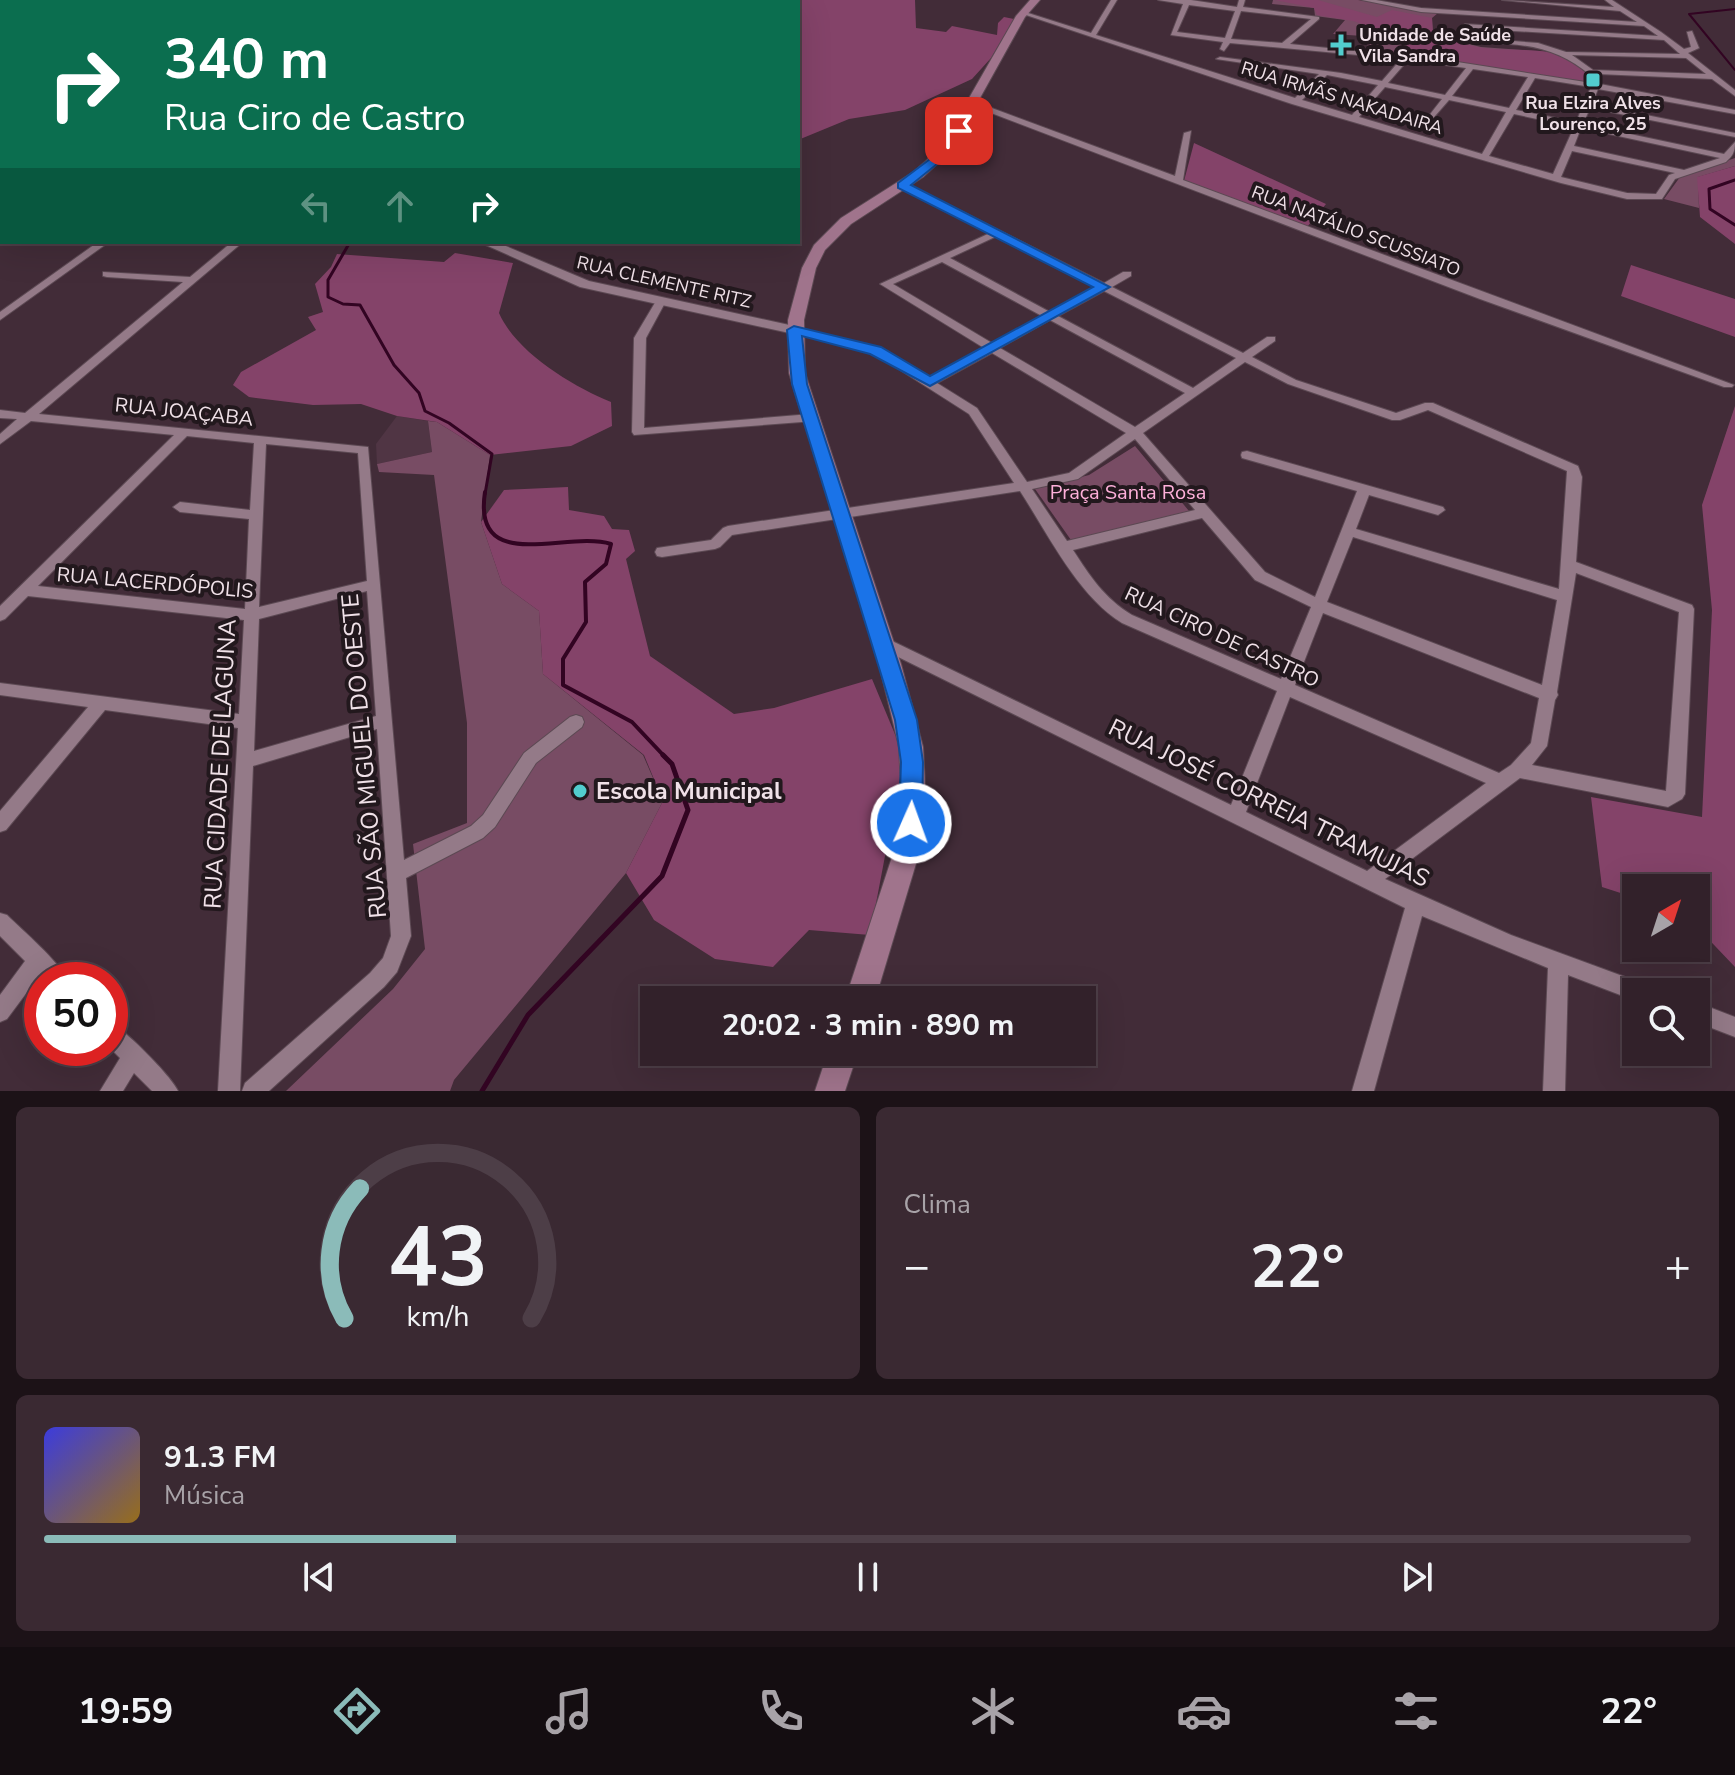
<!DOCTYPE html>
<html lang="pt">
<head>
<meta charset="utf-8">
<style>
	body { margin:0; font-family:"Nunito Sans",sans-serif; background:#3a2932; color:#f1f3f6; height:100vh; display:flex; flex-direction:column; font-size:30px; white-space:nowrap }
	* { box-sizing:border-box; margin:0 }
	p { font-size:26px; color:#a8a3a8 }
	.icon { flex:none; width:44px; height:44px; fill:none; stroke:currentColor; stroke-width:2; stroke-linecap:round; stroke-linejoin:round }
	.map { position:relative; height:1091px; overflow:hidden }
	.side { display:flex; flex-direction:column; gap:16px; padding:16px; background:#1c1217; flex:1 }
	.side>* { flex:none }
	.hud { position:absolute; left:0px; top:0px; width:800px; height:244px; box-shadow:0 8px 32px #0002,0 0 0 2px #4d3e47; background:#0b6e4f; color:#fff; overflow:hidden }
	.needle { width:52px; rotate:39deg }
	.controls { position:absolute; left:1622px; top:874px; display:grid; gap:16px }
	.controls a { display:grid; place-items:center; width:88px; height:88px; border-radius:0px; background:#32212a; box-shadow:0 8px 32px #0002,0 0 0 2px #4d3e47; font-size:40px }
	.speed { position:absolute; left:24px; top:962px; display:flex; gap:16px; font-size:40px; font-weight:700; text-align:center }
	.speed>* { display:grid; place-content:center; width:104px; height:104px; border-radius:50%; background:#32212a; box-shadow:0 8px 32px #0002,0 0 0 2px #4d3e47; line-height:1 }
	.speed .limit { border:12px solid #d22; background:#fff; color:#111 }
	.pin { position:absolute; display:grid; place-items:center; width:68px; height:68px; color:#fff; margin:-34px; border-radius:16px; box-shadow:0 4px 12px #0006 }
	.me { position:absolute; width:88px; margin:-44px; rotate:2deg; stroke-linejoin:round; filter:drop-shadow(0 0 6px #0008) }
	.turn { display:flex; align-items:center; gap:28px; height:168px; padding:0 32px; font-size:36px }
	.turn .icon { width:104px; height:104px; stroke-width:2.5 }
	.turn b { display:block; font-size:56px; line-height:68px }
	.lanes { display:flex; align-items:center; height:76px; padding:0 32px; background:#0003; justify-content:center; gap:40px; direction:ltr }
	.lanes .off { opacity:.35 }
	.big { font-size:60px; font-weight:700; line-height:1.1 }
	.side .card { flex:1; display:flex; flex-direction:column; justify-content:center; gap:12px; min-width:0; padding:0 28px; border-radius:12px; background:#3a2932 }
	.side .dial { align-items:center; gap:0 }
	.dial svg { height:208px; overflow:visible; fill:none; stroke:#4d3e47; stroke-width:7; stroke-linecap:round; text-anchor:middle }
	.dial text { fill:#f1f3f6; stroke:none }
	.song { display:flex; align-items:center; gap:24px }
	.cover { width:96px; height:96px; border-radius:12px; background:linear-gradient(135deg,hsl(240 70% 55%),hsl(40 70% 35%)) }
	.played { height:8px; border-radius:4px; background:linear-gradient(90deg,#8bbbb9 25%,#4d3e47 25%) }
	.keys { display:flex; justify-content:space-around; direction:ltr }
	.heat { display:flex; justify-content:space-between; align-items:center; font-size:44px; direction:ltr }
	.side .tiles { flex:1; display:grid; gap:16px; grid-template-columns:1fr 1fr }
	.card:last-child { grid-column:span 2 }
	.trip { position:absolute; left:640px; top:986px; width:456px; height:80px; border-radius:0px; background:#32212a; box-shadow:0 8px 32px #0002,0 0 0 2px #4d3e47; font-weight:700; line-height:80px; text-align:center }
	.tab-bar { display:flex; height:128px; justify-content:space-around; align-items:center; background:#140d11; color:#a8a3a8 }
	.tab-bar .icon { width:56px; height:56px }
	.tab-bar .selected { color:#8bbbb9 }
	.tab-bar b { font-size:36px; color:#f1f3f6 }
	.map>svg:first-child { display:block }
</style>
</head>
<body>
<div class="map">
<svg width="1735" height="1091" viewBox="0 0 1735 1091">
	<rect width="100%" height="100%" fill="#422c38"/>
	<!-- built -->
	<path fill="#503544" d="M397,416L428,421L432,452L377,464L376,444Z"/>
	<!-- green -->
	<path fill="#784c64" d="M1273,0H1358L1438,13L1432,18L1433,35L1481,47L1562,53L1591,82L1371,54L1363,36L1333,34L1345,20L1315,16L1314,8L1272,4Z
		M1735,158V166L1698,177L1699,208L1664,199L1680,177Z
		M428,421L437,422L490,455L481,522L502,584L539,611L543,674L643,755L663,801L626,873L454,1080L450,1091H286L393,989L425,949L413,844L467,823V723L434,475L379,472L377,464L432,452Z
		M1135,446L1189,511L1071,540L1035,489L1089,475Z"/>
	<!-- forest -->
	<path fill="#844369" d="M621,0H915L916,28L946,32L952,26L997,35L998,23L1004,17L1014,19L991,58L972,79L905,110L849,119L798,140V2Z
		M1275,0H1318L1377,17L1392,10L1432,18L1433,35C1449,39 1466,45 1483,48C1520,53 1574,41 1591,82L1411,56L1402,37L1353,21L1317,15L1314,8Z
		M1194,143L1326,204L1307,227L1184,181Z
		M1735,166V244L1700,217L1697,177Z
		M455,253L513,263L499,313C516,352 572,386 611,402L612,426L571,446L490,455L437,422L397,416L361,404L313,405L249,397L233,385L241,372L316,330L308,317L323,312L315,284L331,267L337,254L444,262Z
		M1631,265L1735,299V337L1621,296Z
		M1735,406V967L1696,926V888H1636V898L1602,887L1591,797L1702,817L1712,610L1702,505Z
		M568,487L569,510L604,516L612,529L629,530L635,551L626,559L650,656L734,714L774,708L872,679L904,756L870,935L809,930L773,967L715,959L654,920L626,873L663,801L644,755L543,674L539,611L502,584L481,522L504,490Z"/>
	<g fill="none" stroke-linecap="round" stroke-linejoin="round">
		<!-- stream-far3 -->
		<path stroke="#320422" stroke-width="2" d="M625,0L632,2
			M1735,9L1689,14L1735,70"/>
		<!-- stream-far2 -->
		<path stroke="#320422" stroke-width="3" d="M1735,180L1709,189L1710,209L1735,225
			M350,242L328,280V297L343,304L360,305L394,365L419,393L425,411L449,423L492,454L485,494"/>
		<!-- stream-far1 -->
		<path stroke="#320422" stroke-width="4" d="M485,492C472,576 566,530 611,544L606,564L585,582L586,622L563,659V685L632,722L665,757"/>
		<!-- stream -->
		<path stroke="#320422" stroke-width="5" d="M482,1091L528,1015L662,876L688,810L672,764L663,755"/>
		<defs>
			<path id="minor" d="M1111,0H1117L1096,35L1295,98L1319,74L1216,59L1220,57L1341,73L1382,81L1401,59L1230,43L1224,51L1220,49L1223,42L1171,35L1183,4L1158,0H1191L1237,7L1239,0H1245L1243,7L1319,17V19L1290,44L1451,61L1592,83L1591,76C1566,54 1540,46 1508,44C1495,43 1481,44 1470,40L1473,38L1538,43L1566,52L1680,54L1664,40L1465,28L1462,26L1465,24L1658,36L1644,26L1421,12L1362,0H1376L1421,8L1637,22L1620,11L1502,0L1614,7L1605,0H1612L1661,32L1684,49L1691,47L1687,32L1692,31L1699,48L1688,53L1735,90V96L1712,79L1598,74L1600,84L1735,110V114L1598,89L1592,104L1735,133V137L1590,108L1583,124L1724,154L1735,142C1735,153 1732,156 1726,162L1675,179L1662,199H1627L1561,183L1292,104L1020,13L1025,12L1091,33ZM1189,5L1235,11L1225,38L1177,32ZM1241,11L1311,19L1282,43L1231,39ZM1572,55L1686,58L1706,74L1593,70ZM1408,60L1466,68L1445,95L1388,83ZM1473,69L1528,77L1509,108L1452,96ZM1327,75L1378,85L1352,115L1302,100ZM1535,78L1591,87L1576,122L1516,110ZM1385,87L1442,99L1424,122L1428,124L1449,100L1506,112L1482,154L1359,117ZM1514,114L1574,127L1553,174L1489,156ZM1581,128L1720,158L1684,170L1574,146ZM1572,151L1675,173L1669,175L1656,194L1627,193L1561,177Z
				M973,101L1175,176L1184,133L1191,131L1183,180L1734,385L1732,387H1724L1480,299L970,105L969,103Z
				M0,138H2L0,144Z
				M903,182L1104,283L1123,272H1131V276L1112,287L1243,353L1267,337H1275V341L1252,357L1296,380L1396,413L1425,403H1433L1578,466L1582,477L1576,562L1692,605L1694,609L1685,794L1682,799L1668,807L1520,778L1385,879L1511,935L1647,985L1650,992H1636V1001L1568,975L1565,1091H1543L1548,968L1422,916L1374,1091H1352L1405,908L878,647L875,643L878,639H888L1231,805L1277,691L1122,623C1078,596 1048,534 1020,491L732,535L720,547L715,549L662,557L657,556L655,552L657,548L711,540L723,528L728,526L1014,483L969,414L872,352L790,332L789,330L794,327L880,348L929,378L984,348L880,284L990,233L900,187L899,185ZM997,236L1096,287L1050,312L950,258ZM942,262L1042,316L992,343L893,284ZM1104,291L1236,358L1193,388L1058,316ZM1050,320L1185,393L1135,427L1000,348ZM992,353L1126,433L1069,473L1027,482L977,408L937,383ZM1245,362L1288,384L1392,420H1400L1428,410L1567,471L1559,589L1356,529L1369,495L1438,515L1445,510L1443,507L1247,451L1242,452L1241,455L1242,458L1357,491L1315,597L1265,572L1143,433ZM1135,439L1195,510L1067,541L1032,489L1078,479ZM1202,518L1255,580L1311,607L1281,679L1132,615C1104,598 1090,576 1073,550ZM1353,537L1557,600L1542,685L1327,602ZM1576,573L1679,612L1666,791L1532,765L1547,746L1555,700L1558,695L1557,692ZM1323,613L1539,698L1531,743L1511,765L1499,773L1295,685ZM1290,697L1486,783L1367,871L1246,812Z
				M98,242H109L0,320V312Z
				M232,242H243L39,414L368,447L404,860L471,826L483,815L524,753L570,717L576,715L582,717L584,722L582,727L536,763L495,827L483,838L406,878L411,936L397,972L384,987L269,1091H242L245,1083L370,973L383,958L391,936L377,729L253,766L240,1091H218L238,728L105,710L6,830L0,832V811L88,707L0,695V683L239,714L244,620L28,596L5,619L0,621V606L174,435L31,421L0,444V434L17,419L0,418V410L25,413L183,282L107,277L103,276V272L190,277ZM187,436L254,443L250,510L180,502L173,507L180,512L249,519L245,609L38,586ZM266,444L358,453L367,581L259,607ZM367,591L376,716L254,751L259,619Z
				M661,298L666,301L646,338L644,428L811,414L815,415L817,418L815,421L634,435L632,432L634,338L656,301Z
				M0,913L7,915C23,931 59,961 67,980H43L39,976L7,1019L0,1022V995L25,961L0,936Z
				M1696,1002L1735,1017V1037L1696,1022Z
				M110,1023C124,1028 172,1077 178,1091H152L134,1073L123,1091H100L120,1058L110,1048Z"/>
			<path id="tertiary" d="M0,192H2V200H0Z
				M479,242H496L589,281L794,326L801,330L794,334L580,287Z"/>
			<path id="secondary" d="M18,0H31L16,2Z
				M1030,0H1040L1025,17L950,152L923,177L851,224L825,250L816,268L804,320L805,373L901,664L923,747L925,786L918,857L875,1000H845L892,857L901,786L899,747L879,664L789,373L788,320L802,268L814,245L841,218L915,171L941,147L1016,16Z
				M0,7H2V13H0Z
				M828,1052H858L845,1091H815Z"/>
		</defs>
		<!-- minor casing -->
		<use href="#minor" stroke="#5c4953" stroke-width="2"/>
		<!-- tertiary casing -->
		<use href="#tertiary" stroke="#5c4953" stroke-width="2"/>
		<!-- secondary casing -->
		<use href="#secondary" stroke="#5c4953" stroke-width="2"/>
		<!-- minor -->
		<use href="#minor" fill="#947a88" fill-rule="evenodd"/>
		<!-- tertiary -->
		<use href="#tertiary" fill="#947a88" fill-rule="evenodd"/>
		<!-- secondary -->
		<use href="#secondary" fill="#a0748c" fill-rule="evenodd"/>
	</g>
	<!-- route -->
	<path fill="#1a73e8" stroke="#114b97" stroke-width="2" d="M955,129L964,131L942,160L911,185L1110,287L930,386L870,354L802,336L807,384L917,720L923,762L922,823L919,830L911,833L903,830L899,823L901,762L895,720L792,384L787,330L794,326L881,347L930,376L1093,287L898,188V183L934,156Z"/>
	<!-- markers -->
	<g fill="#52cdce" stroke="#22181d" stroke-width="3">
		<path d="M1337 33h8v8h8v8h-8v8h-8v-8h-8v-8h8z"/>
		<rect x="1585" y="72" width="16" height="16" rx="4"/>
		<circle cx="580" cy="791" r="8"/>
	</g>
	<g text-anchor="middle" dominant-baseline="central" stroke-width="8" stroke-linejoin="round" paint-order="stroke">
		<!-- far-poi labels -->
		<g font-size="18" font-weight="bold" fill="#f0e1e8" stroke="#22181d" text-anchor="start">
			<text x="1359" y="35">Unidade de Saúde<tspan x="1359" dy="21">Vila Sandra</tspan></text>
			<text x="1593" y="103" text-anchor="middle">Rua Elzira Alves<tspan x="1593" dy="21">Lourenço, 25</tspan></text>
		</g>
		<!-- far-street labels -->
		<g font-size="18" fill="#f0e1e8" stroke="#22181d">
			<text transform="translate(1342 98) rotate(17)">RUA IRMÃS NAKADAIRA</text>
			<text transform="translate(1356 231) rotate(21)">RUA NATÁLIO SCUSSIATO</text>
			<text transform="translate(664 282) rotate(13)">RUA CLEMENTE RITZ</text>
		</g>
		<!-- street labels -->
		<g font-size="20" fill="#f0e1e8" stroke="#22181d">
			<text transform="translate(184 412) rotate(6)">RUA JOAÇABA</text>
			<text transform="translate(155 583) rotate(5)">RUA LACERDÓPOLIS</text>
			<text transform="translate(1222 637) rotate(25)">RUA CIRO DE CASTRO</text>
		</g>
		<!-- park labels -->
		<g font-size="20" fill="#feb0da" stroke="#22181d">
			<text x="1128" y="492">Praça Santa Rosa</text>
		</g>
		<!-- near-street labels -->
		<g font-size="24" fill="#f0e1e8" stroke="#22181d">
			<text transform="translate(364 756) rotate(-95)">RUA SÃO MIGUEL DO OESTE</text>
			<text transform="translate(220 764) rotate(-87)">RUA CIDADE DE LAGUNA</text>
			<text transform="translate(1269 803) rotate(26)">RUA JOSÉ CORREIA TRAMUJAS</text>
		</g>
		<!-- near-poi labels -->
		<g font-size="24" font-weight="bold" fill="#f0e1e8" stroke="#22181d" text-anchor="start">
			<text x="596" y="791">Escola Municipal</text>
		</g>
	</g>
</svg>
<div class="controls">
<a><svg class="needle" viewBox="-14 -14 28 28"><path d="M0-13l5 13h-10z" fill="#e53935"/><path d="M0 13l5-13h-10z" fill="#a8a3a8"/></svg></a>
<a><svg class="icon" aria-label="search" viewBox="0 0 24 24"><circle cx="10" cy="10" r="6"/><path d="M15 15l6 6"/></svg></a>
</div>
<div class="speed"><div class="limit">50</div></div>
<div class="pin" style="left:959px;top:131px;background:#d93025"><svg class="icon" aria-label="arrive" viewBox="0 0 24 24"><path d="M6 21V4h12l-3 4 3 4H6"/></svg></div>
<svg class="me" style="left:911px;top:823px" viewBox="-20 -20 40 40"><circle r="17" fill="#1a73e8" stroke="#fff" stroke-width="3"/><path d="M0-11L8 9 0 5-8 9z" fill="#fff"/></svg>
<div class="trip">20:02 · 3 min · 890 m</div>
<div class="hud">
<div class="turn"><svg class="icon" aria-label="right" viewBox="0 0 24 24"><path d="M7 20v-9h11M14 6l5 5-5 5"/></svg><div><b>340 m</b>Rua Ciro de Castro</div></div>
<div class="lanes"><svg class="icon off" aria-label="left" viewBox="0 0 24 24"><path d="M17 20v-9H6M10 6l-5 5 5 5"/></svg><svg class="icon off" aria-label="ahead" viewBox="0 0 24 24"><path d="M12 20V5M6 11l6-6 6 6"/></svg><svg class="icon" aria-label="right" viewBox="0 0 24 24"><path d="M7 20v-9h11M14 6l5 5-5 5"/></svg></div>
</div>
</div>
<section class="side">
<div class="tiles">
<div class="card dial"><svg viewBox="0 0 100 80">
<path d="M14 69A42 42 0 1 1 86 69"/>
<path d="M14 69A42 42 0 0 1 20 19" stroke="#8bbbb9"/>
<text x="50" y="56" font-size="32" font-weight="700">43</text>
<text x="50" y="72" font-size="11">km/h</text>
</svg></div>
<div class="card"><p>Clima</p>
<div class="heat"><a>−</a><b class="big">22°</b><a>+</a></div>
</div>
<div class="card">
<div class="song"><i class="cover"></i><div><b>91.3 FM</b><p>Música</p></div></div>
<div class="played"></div>
<div class="keys"><svg class="icon" aria-label="previous" viewBox="0 0 24 24"><path d="M18 5L8 12l10 7zM5 5v14"/></svg><svg class="icon" aria-label="pause" viewBox="0 0 24 24"><path d="M8 5v14M16 5v14"/></svg><svg class="icon" aria-label="next" viewBox="0 0 24 24"><path d="M6 5l10 7-10 7zM19 5v14"/></svg></div>
</div>
</div>
</section>
<nav class="tab-bar">
<b>19:59</b>
<svg class="icon selected" aria-label="directions" viewBox="0 0 24 24"><path d="M12 3l9 9-9 9-9-9zM9 14v-3h6M13 9l2 2-2 2"/></svg>
<svg class="icon" aria-label="music" viewBox="0 0 24 24"><path d="M9 18V5l10-2v13"/><circle cx="6" cy="18" r="3"/><circle cx="16" cy="16" r="3"/></svg>
<svg class="icon" aria-label="phone" viewBox="0 0 24 24"><path d="M5 4h4l2 5-3 2q2 4 5 5l2-3 5 2v4C11 20 4 13 5 4z"/></svg>
<svg class="icon" aria-label="climate" viewBox="0 0 24 24"><path d="M12 3v18M4 7l16 10M4 17L20 7"/></svg>
<svg class="icon" aria-label="car" viewBox="0 0 24 24"><path d="M5 17H2v-5l4-1 3-4h7l3 4 3 1v5h-3M9 17h6M6 11h13"/><circle cx="7" cy="17" r="2"/><circle cx="17" cy="17" r="2"/></svg>
<svg class="icon" aria-label="filters" viewBox="0 0 24 24"><path d="M4 7h16M4 17h16"/><circle cx="9" cy="7" r="2"/><circle cx="15" cy="17" r="2"/></svg>
<b>22°</b>
</nav>
</body>
</html>
